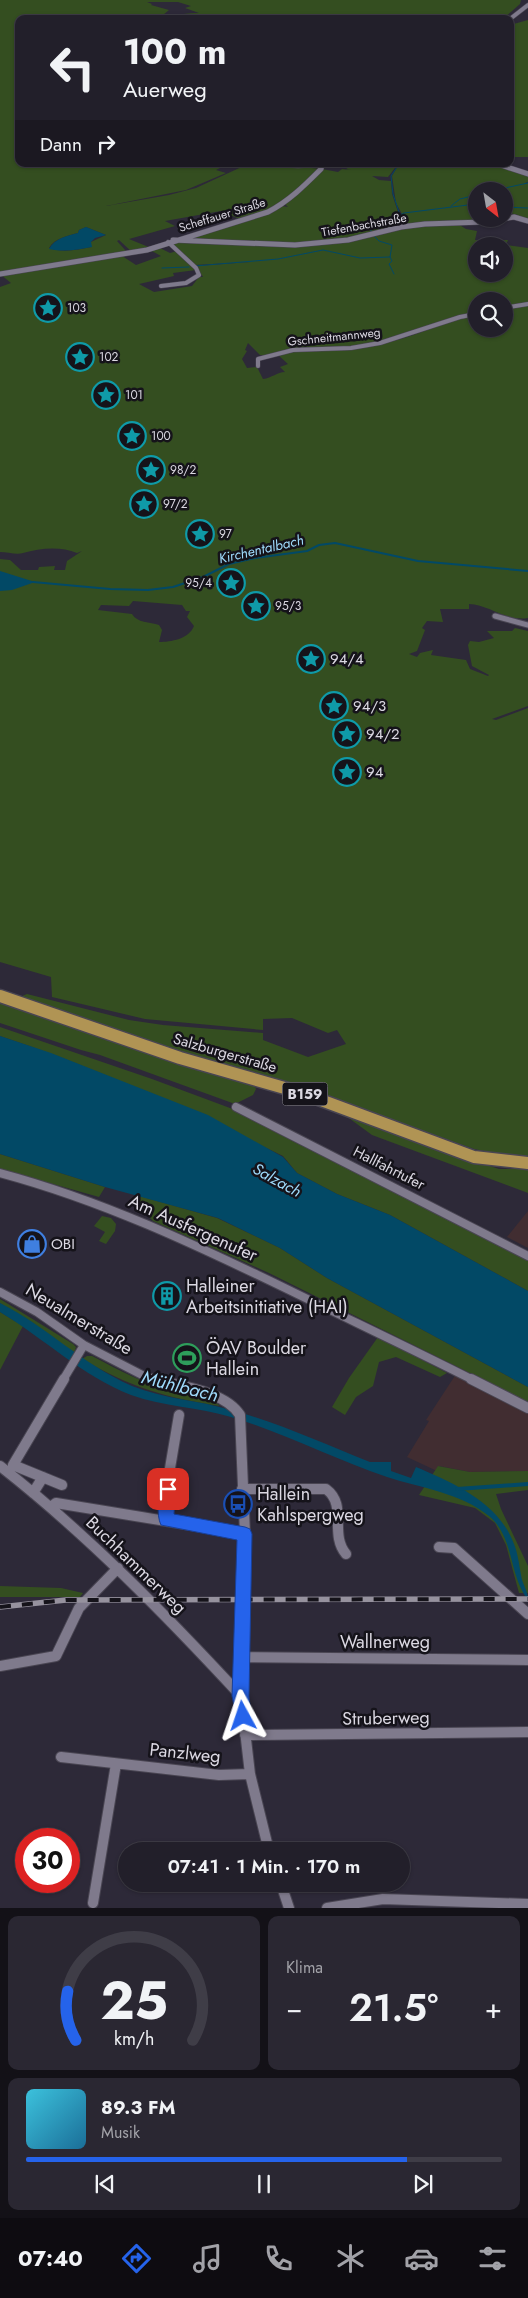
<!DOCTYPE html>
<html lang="de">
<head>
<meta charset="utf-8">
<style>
	body { margin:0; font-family:Jost,sans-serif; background:#2a2732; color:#f1f3f6; height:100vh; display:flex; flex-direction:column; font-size:19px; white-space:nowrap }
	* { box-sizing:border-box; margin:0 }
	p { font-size:16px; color:#a2a2a8 }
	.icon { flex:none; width:28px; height:28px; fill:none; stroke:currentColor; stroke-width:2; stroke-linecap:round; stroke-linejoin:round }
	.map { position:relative; height:1908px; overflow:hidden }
	.drawer { display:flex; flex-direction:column; gap:8px; padding:8px; background:#131117; flex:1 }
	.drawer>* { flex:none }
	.guide { position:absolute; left:15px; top:15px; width:499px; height:152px; border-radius:10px; box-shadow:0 1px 4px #0004,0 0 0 1px #3f3d47; background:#221f2a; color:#f1f3f6; overflow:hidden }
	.needle { width:32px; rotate:149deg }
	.tools { position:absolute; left:468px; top:182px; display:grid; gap:10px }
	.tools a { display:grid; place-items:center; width:45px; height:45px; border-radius:50%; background:#221f2a; box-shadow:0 1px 4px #0004,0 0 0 1px #3f3d47; font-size:25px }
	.speed { position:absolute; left:15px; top:1828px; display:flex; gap:10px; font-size:25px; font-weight:700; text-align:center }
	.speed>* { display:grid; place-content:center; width:65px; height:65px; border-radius:50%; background:#221f2a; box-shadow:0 1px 4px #0004,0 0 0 1px #3f3d47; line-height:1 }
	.speed .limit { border:8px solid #d22; background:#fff; color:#111 }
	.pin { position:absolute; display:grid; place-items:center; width:42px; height:42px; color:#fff; margin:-21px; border-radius:10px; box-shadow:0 2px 8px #0006 }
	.me { position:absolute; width:55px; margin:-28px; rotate:355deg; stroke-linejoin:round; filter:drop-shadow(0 0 4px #0008) }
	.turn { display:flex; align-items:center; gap:18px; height:105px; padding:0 25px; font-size:22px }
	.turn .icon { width:65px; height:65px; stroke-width:2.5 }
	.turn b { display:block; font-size:35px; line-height:42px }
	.then { display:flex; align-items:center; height:48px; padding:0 25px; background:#0003; gap:10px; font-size:19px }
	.big { font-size:38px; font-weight:600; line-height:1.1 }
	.drawer .widget { flex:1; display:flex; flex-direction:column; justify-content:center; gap:8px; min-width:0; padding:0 18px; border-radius:10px; background:#2a2732 }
	.drawer .dial { align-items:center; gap:0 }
	.dial svg { height:130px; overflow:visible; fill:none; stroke:#3f3d47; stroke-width:7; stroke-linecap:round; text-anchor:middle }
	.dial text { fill:#f1f3f6; stroke:none }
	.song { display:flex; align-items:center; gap:15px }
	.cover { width:60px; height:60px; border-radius:8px; background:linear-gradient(135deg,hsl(190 70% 55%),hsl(200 70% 35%)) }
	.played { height:5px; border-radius:2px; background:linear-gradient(90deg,#2563eb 80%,#3f3d47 80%) }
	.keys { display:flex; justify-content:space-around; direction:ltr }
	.heat { display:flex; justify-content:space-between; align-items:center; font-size:28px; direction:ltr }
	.drawer .tiles { flex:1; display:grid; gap:8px; grid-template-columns:1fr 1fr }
	.widget:last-child { grid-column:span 2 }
	.trip { position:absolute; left:118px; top:1842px; width:292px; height:50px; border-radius:25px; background:#221f2a; box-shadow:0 1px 4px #0004,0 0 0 1px #3f3d47; font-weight:600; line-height:50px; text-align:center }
	.tab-bar { display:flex; height:80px; justify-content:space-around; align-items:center; background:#0e0c11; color:#a2a2a8 }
	.tab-bar .icon { width:35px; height:35px }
	.tab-bar .current { color:#2563eb }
	.tab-bar b { font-size:22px; color:#f1f3f6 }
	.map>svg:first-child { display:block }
</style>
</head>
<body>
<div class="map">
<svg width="528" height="1908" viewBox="0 0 528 1908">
	<rect width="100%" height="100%" fill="#2d2938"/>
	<!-- industrial -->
	<path fill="#412d31" d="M528,1211V1248L507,1237Z
		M460,1368L528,1402V1471L470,1472L439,1466L437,1471L407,1457L429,1421L426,1420Z"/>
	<!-- green -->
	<path fill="#344e20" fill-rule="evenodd" d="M0,0H521L520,4L503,19H19V164H228L216,170L226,173L186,190L106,206L169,195L196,188L248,164L306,166L305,167L319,169L279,206L242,220L221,211L165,221L175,226L129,239L151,248L132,252L119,240L117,241L126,251L120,252L119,254L136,265L161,256L150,250L158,247L170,253L177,251L184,260L195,268L196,270L173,273L174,276L139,284L154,292L192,286L199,277H203L196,266L250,262L194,265L173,245V242L272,246L328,243L349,240L402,228L438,224H458L466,229L477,231L475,240H508L506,245L528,248V618C507,622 490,605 469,604V609H440L443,622L427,621L422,628L425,630L417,651L409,654L417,657L420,653L433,650L431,655L466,660L470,669L488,676L489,675L472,666L468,645L470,641L479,642L494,638L487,631H512L515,628L528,631V706L492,719L496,720L528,708V1159L474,1149L304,1088L196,1059L20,997L27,994L129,1020L163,1025L263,1033V1040L308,1057L346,1044L337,1030L328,1033L292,1018L263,1019V1030L145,1019L52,997L51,977L0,962V582H35L0,580V559L10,560L21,570H38L39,567L55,566L54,570H65L67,561L82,551L77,553C61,546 40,548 23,553C17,555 7,552 0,552V287L11,283L0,274ZM147,2H178L191,6L185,8L199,13C186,13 176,16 163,15L169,10L151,5L152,4ZM86,227L106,235L91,242V247C77,250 63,253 49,248C55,238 67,236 78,233L79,230ZM476,246H504V274H476ZM476,301H504V313L511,319L504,318V329H476ZM450,319H453C425,332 392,344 361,347C333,351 304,347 277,354L288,364L280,367L285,372C277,372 272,378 263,379L257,367L247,368L242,359L247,351L245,350L248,343L260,355L266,356L296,349L359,346L386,341ZM133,601L182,605L186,611H190L187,617L194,626C189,639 171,642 159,642L162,630L159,625C150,622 137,623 132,614L98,610L101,605L129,606Z
		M528,20V157H510V25Z
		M355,164H398L388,177L372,176L379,180L391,181L392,194L399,215L402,214L396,203L392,176L399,164H495L528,175V182L525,183H528V220L517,217L518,215L510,213L504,215V191H476V219H502L411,225L347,240L291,244L191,238L282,206L288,207L285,204L322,169L338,172L342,169L351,170L346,169Z
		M0,1000L252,1081L256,1089L253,1095L235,1104L100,1055L81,1050L0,1023Z
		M0,1027L152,1079L238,1111L300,1141L339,1164L528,1261V1291L390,1215L337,1194L297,1173L283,1156C190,1112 98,1068 0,1036Z
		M346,1116L422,1144L499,1169H528V1193L372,1135Z
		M0,1154L105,1187L99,1197L0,1169Z
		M136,1195L217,1218L280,1248L327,1278L528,1387V1402L269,1273L153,1221L141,1209Z
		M102,1216L111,1218L116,1224L115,1231L106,1244L99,1241L105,1232L94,1226Z
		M0,1299L73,1344L76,1347L74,1353L0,1303Z
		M0,1312L23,1326L0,1370Z
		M378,1337L447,1373L440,1377L396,1357L379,1362L373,1386L356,1397L345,1415L332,1407L349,1378Z
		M87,1356H92C126,1374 153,1388 192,1396C201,1399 213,1399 220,1406C166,1398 130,1387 82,1359Z
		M438,1466L470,1472L528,1471V1490L496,1494L501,1509L528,1566V1593H519L506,1545L495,1523L475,1508L419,1495Z
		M0,1586L61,1588L83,1593L80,1597H0Z"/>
	<!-- water -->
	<path fill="#024966" d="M86,227L106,235L95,238L91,242L92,247C77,250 64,252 49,249C55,238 67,236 78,233L79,230Z
		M0,571L35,582L12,590L0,591Z
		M0,1036L51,1053L208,1115L283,1157L297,1173L337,1194L390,1215L528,1291V1387L327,1278L280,1248L218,1218L105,1187L0,1154Z
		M0,1303C46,1326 82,1364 132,1386C164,1399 198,1400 231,1410C279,1423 324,1444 370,1462H391V1471L411,1478L416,1467C454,1483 499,1503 514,1544C518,1554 519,1564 521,1575C522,1584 528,1590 528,1600C508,1574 515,1538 489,1516C461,1493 421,1488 387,1477C334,1459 284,1433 231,1417C198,1407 164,1407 131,1395C82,1376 45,1339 0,1312Z"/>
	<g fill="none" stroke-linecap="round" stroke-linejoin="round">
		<!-- stream-far2 -->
		<path stroke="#024966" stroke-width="1" d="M399,164L391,176L393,194L400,215
			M491,191L528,183
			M451,206L460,199L476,195
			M504,207L528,208
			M195,266L278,259L323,250L360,258L390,257
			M162,268L189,267
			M394,274L389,264L392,261L390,257L392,245L379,241L371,233V229L404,213L476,204"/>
		<!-- stream-far1 -->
		<path stroke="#024966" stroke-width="2" d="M33,582L110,589L148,590L173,587L203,577L229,564L255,558L307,551L319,545L335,543L418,561L528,571"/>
		<!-- stream -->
		<path stroke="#024966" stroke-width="4" d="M457,1489L528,1484"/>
		<defs>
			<path id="minor-far3" d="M274,164L298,166L322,164
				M161,286L186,283L199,275L196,268L168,242
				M504,308L528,304
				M258,366V359L293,350L351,348L380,343L460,317L476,314"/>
			<path id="minor-far2" d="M495,616L528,625"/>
			<path id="minor-far1" d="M236,1107L528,1256
				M0,1173C101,1200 194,1244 289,1290C350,1320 412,1349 473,1380
				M0,1292L37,1312L84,1345L146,1377L157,1380
				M63,1380L84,1345"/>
			<path id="minor" d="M152,1379C179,1386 225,1391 240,1415L245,1534L241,1696L250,1774L269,1851
				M471,1379L528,1408
				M0,1466C88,1535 165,1614 241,1696
				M62,1485L13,1465L64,1379
				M242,1489H326C348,1505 329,1534 346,1554
				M33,1493L43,1477
				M51,1507L56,1503L245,1534
				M166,1520L169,1474L179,1415
				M439,1547L454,1548L528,1614
				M242,1657L528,1660
				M0,1666L56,1656L79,1608L118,1568
				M245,1735L528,1732
				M61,1757L219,1775L250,1774
				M281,1884L289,1908
				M93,1903L116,1764
				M327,1908L383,1899L528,1904"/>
			<path id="tertiary-far1" d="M510,19L528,5"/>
			<path id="tertiary" d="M498,164L528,174
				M173,240L295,245L348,240L401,227L425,224L483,222L514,217L528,221
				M0,274L147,250L268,212C289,201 304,186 321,169L322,164"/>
			<path id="primary" d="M0,996L180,1058L302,1093L474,1157L528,1163"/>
		</defs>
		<!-- minor-far3 casing -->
		<use href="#minor-far3" stroke="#494552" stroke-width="5"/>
		<!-- minor-far2 casing -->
		<use href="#minor-far2" stroke="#494552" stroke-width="7"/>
		<!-- minor-far1 casing -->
		<use href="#minor-far1" stroke="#494552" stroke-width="10"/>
		<!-- minor casing -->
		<use href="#minor" stroke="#494552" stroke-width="12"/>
		<!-- tertiary-far1 casing -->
		<use href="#tertiary-far1" stroke="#494552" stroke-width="5"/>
		<!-- tertiary casing -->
		<use href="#tertiary" stroke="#494552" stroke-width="6"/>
		<!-- primary casing -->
		<use href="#primary" stroke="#494552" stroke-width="15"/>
		<!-- minor-far3 -->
		<use href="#minor-far3" stroke="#7f7a8c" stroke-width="4"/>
		<!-- minor-far2 -->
		<use href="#minor-far2" stroke="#7f7a8c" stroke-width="5"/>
		<!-- minor-far1 -->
		<use href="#minor-far1" stroke="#7f7a8c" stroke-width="8"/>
		<!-- minor -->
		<use href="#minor" stroke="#7f7a8c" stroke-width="10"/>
		<!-- tertiary-far1 -->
		<use href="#tertiary-far1" stroke="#7f7a8c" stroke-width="4"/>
		<!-- tertiary -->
		<use href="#tertiary" stroke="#7f7a8c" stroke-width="5"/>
		<!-- primary -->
		<use href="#primary" stroke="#b09454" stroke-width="12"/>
		<defs>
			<path id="rail" d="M0,1607L66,1600L528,1599"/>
		</defs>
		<!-- rail casing -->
		<use href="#rail" stroke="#96929e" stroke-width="5.5"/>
		<!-- rail -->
		<use href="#rail" stroke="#15131a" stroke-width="4" stroke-dasharray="11" stroke-linecap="butt"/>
	</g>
	<!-- route -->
	<path fill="#2563eb" stroke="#184099" d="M168,1482L174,1484L176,1489L174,1514L245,1527L250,1529L252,1534L249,1696L251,1716L249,1721L243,1724L237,1721L232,1696L237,1540L161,1525C156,1515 158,1494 163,1484Z"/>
	<!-- icons -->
	<defs>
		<symbol id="sight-ring" viewBox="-11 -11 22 22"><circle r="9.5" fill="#15131a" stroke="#0f9aa8" stroke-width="1.5"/><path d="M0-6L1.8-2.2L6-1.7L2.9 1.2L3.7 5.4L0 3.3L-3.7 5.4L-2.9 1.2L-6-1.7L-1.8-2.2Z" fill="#0f9aa8"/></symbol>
		<symbol id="shop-ring" viewBox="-11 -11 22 22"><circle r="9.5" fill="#15131a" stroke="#3f7fe0" stroke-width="1.5"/><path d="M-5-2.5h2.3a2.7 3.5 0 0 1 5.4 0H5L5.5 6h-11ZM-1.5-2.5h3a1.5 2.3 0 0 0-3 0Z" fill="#3f7fe0"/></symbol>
		<symbol id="building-ring" viewBox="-11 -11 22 22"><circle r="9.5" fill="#15131a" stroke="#0f9aa8" stroke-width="1.5"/><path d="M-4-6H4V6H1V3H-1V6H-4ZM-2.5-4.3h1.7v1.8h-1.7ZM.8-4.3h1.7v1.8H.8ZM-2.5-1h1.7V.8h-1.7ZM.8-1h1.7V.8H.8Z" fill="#0f9aa8"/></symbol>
		<symbol id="stadium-ring" viewBox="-11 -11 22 22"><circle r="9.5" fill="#15131a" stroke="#2e9e5b" stroke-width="1.5"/><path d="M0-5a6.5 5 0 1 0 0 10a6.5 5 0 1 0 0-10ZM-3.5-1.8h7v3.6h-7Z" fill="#2e9e5b"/></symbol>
		<symbol id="bus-ring" viewBox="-11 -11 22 22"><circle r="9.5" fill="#15131a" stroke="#1a4fb4" stroke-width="1.5"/><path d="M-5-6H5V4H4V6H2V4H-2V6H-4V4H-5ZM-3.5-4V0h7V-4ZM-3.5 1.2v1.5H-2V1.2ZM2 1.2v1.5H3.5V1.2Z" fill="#1a4fb4"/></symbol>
	</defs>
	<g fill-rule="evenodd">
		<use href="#sight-ring" x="32" y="292" width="32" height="32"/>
		<use href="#sight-ring" x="64" y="341" width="32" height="32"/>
		<use href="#sight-ring" x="90" y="379" width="32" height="32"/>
		<use href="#sight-ring" x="116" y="420" width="32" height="32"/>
		<use href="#sight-ring" x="135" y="454" width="32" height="32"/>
		<use href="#sight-ring" x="128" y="488" width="32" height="32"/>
		<use href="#sight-ring" x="184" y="518" width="32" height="32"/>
		<use href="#sight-ring" x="215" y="567" width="32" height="32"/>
		<use href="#sight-ring" x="240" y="590" width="32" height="32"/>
		<use href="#sight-ring" x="295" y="643" width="32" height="32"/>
		<use href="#sight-ring" x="318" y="690" width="32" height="32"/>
		<use href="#sight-ring" x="331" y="718" width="32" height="32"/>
		<use href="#sight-ring" x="331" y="756" width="32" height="32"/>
		<use href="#shop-ring" x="16" y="1228" width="32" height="32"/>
		<use href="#building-ring" x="151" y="1280" width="32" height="32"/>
		<use href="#stadium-ring" x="171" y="1342" width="32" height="32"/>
		<use href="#bus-ring" x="222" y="1488" width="32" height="32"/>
	</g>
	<g text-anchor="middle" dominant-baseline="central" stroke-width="5" stroke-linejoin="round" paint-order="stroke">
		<!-- far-street labels -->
		<g font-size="12" fill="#dbd8e2" stroke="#15131a">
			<text transform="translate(222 215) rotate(-17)">Scheffauer Straße</text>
			<text transform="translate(364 225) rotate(-10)">Tiefenbachstraße</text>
			<text transform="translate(334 337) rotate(-6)">Gschneitmannweg</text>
		</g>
		<!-- far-poi labels -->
		<g font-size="12" fill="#dbd8e2" stroke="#15131a" text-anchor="start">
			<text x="67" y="308">103</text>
			<text x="99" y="357">102</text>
			<text x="125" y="395">101</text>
			<text x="151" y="436">100</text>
			<text x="170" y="470">98/2</text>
			<text x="163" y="504">97/2</text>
			<text x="219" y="534">97</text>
			<text x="212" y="583" text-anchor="end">95/4</text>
			<text x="275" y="606">95/3</text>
		</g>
		<!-- far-water labels -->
		<g font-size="14" font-style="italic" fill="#9fdbfc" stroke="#15131a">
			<text transform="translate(261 549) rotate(-13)">Kirchentalbach</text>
		</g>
		<!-- shield labels -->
		<rect fill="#15131a" stroke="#a09da6" stroke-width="1" x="282.5" y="1082.5" width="45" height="23" rx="4"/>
		<g font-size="14" font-weight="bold" fill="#dbd8e2">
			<text x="305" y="1094">B159</text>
		</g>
		<!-- poi labels -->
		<g font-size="15" fill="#dbd8e2" stroke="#15131a" text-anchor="start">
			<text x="330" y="659">94/4</text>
			<text x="353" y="706">94/3</text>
			<text x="366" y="734">94/2</text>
			<text x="366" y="772">94</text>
			<text x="51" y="1244">OBI</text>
		</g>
		<!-- street labels -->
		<g font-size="15" fill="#dbd8e2" stroke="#15131a">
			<text transform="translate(225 1053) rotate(16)">Salzburgerstraße</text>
			<text transform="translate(389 1168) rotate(27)">Hallfahrtufer</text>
		</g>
		<!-- water labels -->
		<g font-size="16" font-style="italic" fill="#9fdbfc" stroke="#15131a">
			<text transform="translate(277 1180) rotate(29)">Salzach</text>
		</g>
		<!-- near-street labels -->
		<g font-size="18" fill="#dbd8e2" stroke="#15131a">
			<text transform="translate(193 1228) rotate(24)">Am Ausfergenufer</text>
			<text transform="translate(79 1319) rotate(31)">Neualmerstraße</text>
			<text transform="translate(136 1565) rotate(44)">Buchhammerweg</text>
			<text x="385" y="1642">Wallnerweg</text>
			<text transform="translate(386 1718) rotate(-1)">Struberweg</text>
			<text transform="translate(185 1753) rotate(6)">Panzlweg</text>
		</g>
		<!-- near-poi labels -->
		<g font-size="18" fill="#dbd8e2" stroke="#15131a" text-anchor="start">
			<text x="186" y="1286">Halleiner<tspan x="186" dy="21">Arbeitsinitiative (HAI)</tspan></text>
			<text x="206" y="1348">ÖAV Boulder<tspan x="206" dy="21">Hallein</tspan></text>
			<text x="257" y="1494">Hallein<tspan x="257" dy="21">Kahlspergweg</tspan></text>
		</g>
		<!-- near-water labels -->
		<g font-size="19" font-style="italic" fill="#9fdbfc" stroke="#15131a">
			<text transform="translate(180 1386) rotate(14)">Mühlbach</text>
		</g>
	</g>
</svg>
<div class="tools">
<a><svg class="needle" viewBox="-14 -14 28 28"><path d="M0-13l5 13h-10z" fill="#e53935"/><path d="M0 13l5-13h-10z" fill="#a2a2a8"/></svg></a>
<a><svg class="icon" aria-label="sound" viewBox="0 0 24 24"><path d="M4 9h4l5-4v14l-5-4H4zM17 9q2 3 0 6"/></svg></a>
<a><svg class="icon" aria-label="search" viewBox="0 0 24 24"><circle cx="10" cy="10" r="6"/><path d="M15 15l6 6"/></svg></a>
</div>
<div class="speed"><div class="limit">30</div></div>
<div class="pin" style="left:168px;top:1489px;background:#d93025"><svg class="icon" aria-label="arrive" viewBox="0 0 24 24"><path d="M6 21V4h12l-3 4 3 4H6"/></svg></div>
<svg class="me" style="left:243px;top:1716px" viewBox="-20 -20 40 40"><path d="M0-17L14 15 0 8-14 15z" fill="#2563eb" stroke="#fff" stroke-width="4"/></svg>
<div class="trip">07:41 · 1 Min. · 170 m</div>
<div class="guide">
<div class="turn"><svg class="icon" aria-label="left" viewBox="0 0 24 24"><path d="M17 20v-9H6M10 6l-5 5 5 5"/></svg><div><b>100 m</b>Auerweg</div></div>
<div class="then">Dann<svg class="icon" aria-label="right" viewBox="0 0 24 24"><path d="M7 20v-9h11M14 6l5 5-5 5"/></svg></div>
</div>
</div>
<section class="drawer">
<div class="tiles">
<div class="widget dial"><svg viewBox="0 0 100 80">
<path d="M14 69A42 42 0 1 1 86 69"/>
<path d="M14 69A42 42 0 0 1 9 39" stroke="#2563eb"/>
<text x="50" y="56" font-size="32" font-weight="700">25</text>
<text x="50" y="72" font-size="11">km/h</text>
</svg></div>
<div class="widget"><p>Klima</p>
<div class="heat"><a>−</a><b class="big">21.5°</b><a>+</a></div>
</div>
<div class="widget">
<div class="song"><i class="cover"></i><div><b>89.3 FM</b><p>Musik</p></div></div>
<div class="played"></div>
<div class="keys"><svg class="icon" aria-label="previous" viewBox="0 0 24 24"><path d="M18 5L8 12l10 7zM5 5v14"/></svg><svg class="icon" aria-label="pause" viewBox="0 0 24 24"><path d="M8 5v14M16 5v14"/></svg><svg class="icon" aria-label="next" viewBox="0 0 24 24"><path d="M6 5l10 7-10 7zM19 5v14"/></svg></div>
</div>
</div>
</section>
<nav class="tab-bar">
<b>07:40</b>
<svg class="icon current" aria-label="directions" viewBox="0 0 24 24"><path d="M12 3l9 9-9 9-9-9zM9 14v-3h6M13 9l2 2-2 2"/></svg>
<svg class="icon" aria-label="music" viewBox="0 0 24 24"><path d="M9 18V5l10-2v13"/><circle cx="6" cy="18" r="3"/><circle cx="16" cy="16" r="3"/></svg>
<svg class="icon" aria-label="phone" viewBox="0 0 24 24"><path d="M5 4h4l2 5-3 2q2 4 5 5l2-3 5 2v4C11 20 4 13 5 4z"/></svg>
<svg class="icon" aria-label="climate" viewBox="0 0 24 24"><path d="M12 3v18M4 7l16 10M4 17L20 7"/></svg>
<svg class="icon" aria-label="car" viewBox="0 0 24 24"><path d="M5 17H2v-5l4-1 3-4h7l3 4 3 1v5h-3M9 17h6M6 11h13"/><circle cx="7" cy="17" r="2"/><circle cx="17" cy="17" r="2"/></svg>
<svg class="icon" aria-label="filters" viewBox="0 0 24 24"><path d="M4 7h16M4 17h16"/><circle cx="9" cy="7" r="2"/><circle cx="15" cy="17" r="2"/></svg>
</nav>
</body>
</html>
